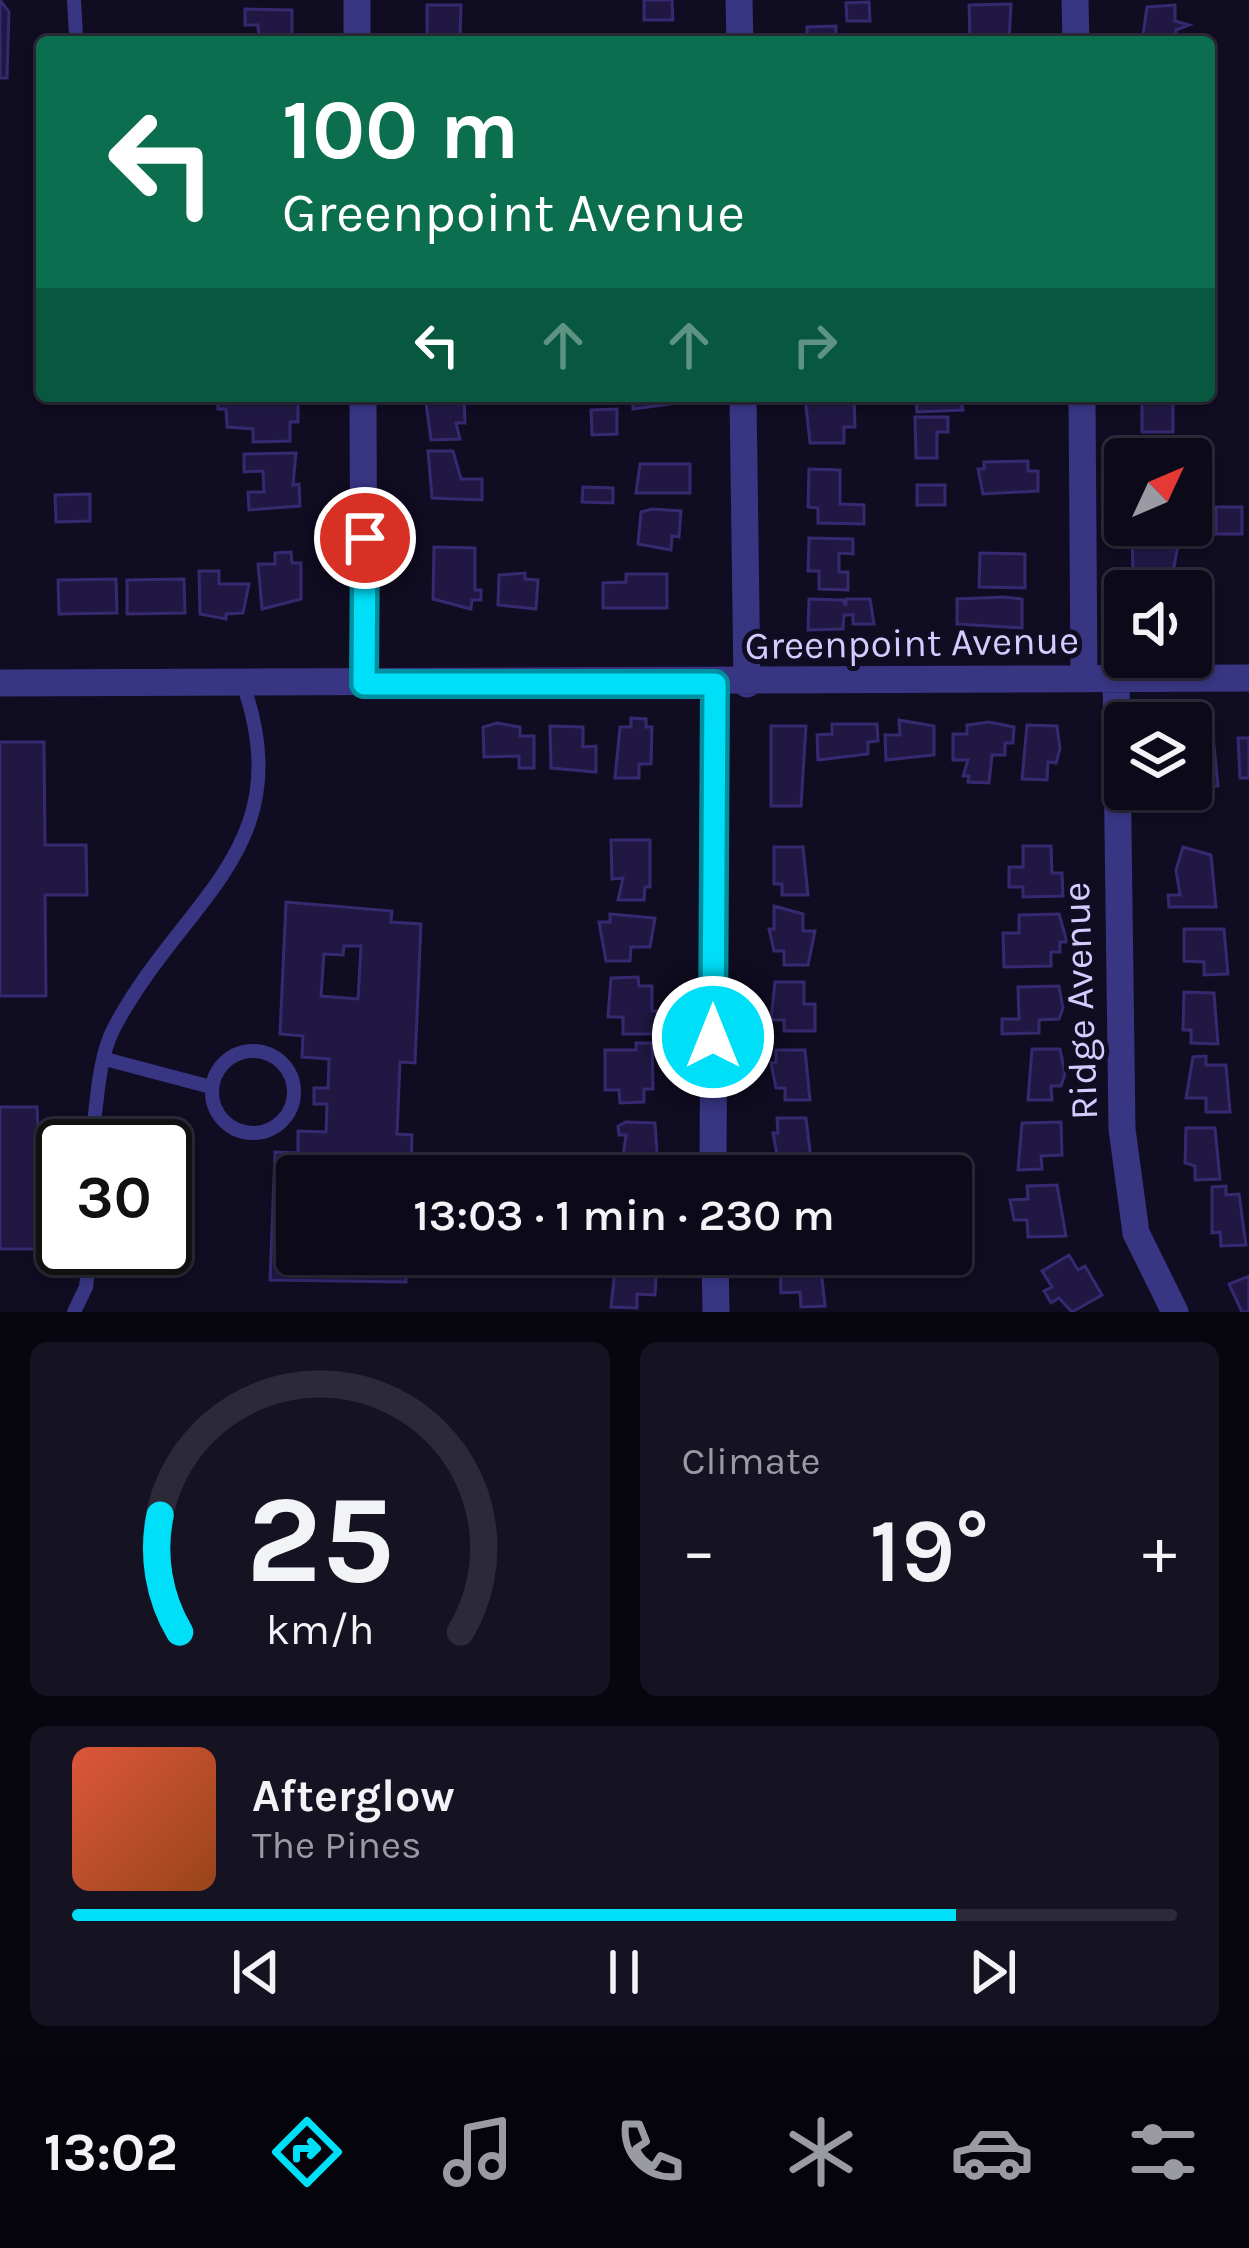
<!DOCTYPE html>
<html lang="en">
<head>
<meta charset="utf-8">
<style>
	body { margin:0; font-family:Karla,sans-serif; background:#151222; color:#f1f3f6; height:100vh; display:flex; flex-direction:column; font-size:45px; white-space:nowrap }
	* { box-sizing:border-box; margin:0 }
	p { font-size:39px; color:#9a9aa2 }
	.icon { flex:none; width:66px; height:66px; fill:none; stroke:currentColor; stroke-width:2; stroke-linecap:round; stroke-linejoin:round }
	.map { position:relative; height:1312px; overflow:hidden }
	.side { display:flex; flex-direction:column; gap:30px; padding:30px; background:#07050e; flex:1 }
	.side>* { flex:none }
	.banner { position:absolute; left:36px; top:36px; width:1179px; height:366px; border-radius:12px; box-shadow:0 3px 9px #0004,0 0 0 3px #2c2a38; background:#0b6e4f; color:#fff; overflow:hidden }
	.needle { width:78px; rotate:46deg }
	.buttons { position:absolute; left:1104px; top:438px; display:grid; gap:24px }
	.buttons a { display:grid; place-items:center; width:108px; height:108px; border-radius:12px; background:#0c0919; box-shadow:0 3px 9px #0004,0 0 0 3px #2c2a38; font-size:60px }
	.speed { position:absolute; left:36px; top:1119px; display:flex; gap:24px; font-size:60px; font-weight:700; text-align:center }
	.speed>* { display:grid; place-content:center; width:156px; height:156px; border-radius:50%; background:#0c0919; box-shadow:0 3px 9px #0004,0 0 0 3px #2c2a38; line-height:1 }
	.speed .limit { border:6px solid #111; border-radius:18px; background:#fff; color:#111 }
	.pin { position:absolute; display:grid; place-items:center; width:102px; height:102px; color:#fff; margin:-51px; border:6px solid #fff; border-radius:50%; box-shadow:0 3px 12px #0007 }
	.me { position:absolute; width:132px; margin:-66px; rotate:0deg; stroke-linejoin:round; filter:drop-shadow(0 0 9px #0008) }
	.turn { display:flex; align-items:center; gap:42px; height:252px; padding:0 48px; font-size:54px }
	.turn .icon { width:156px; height:156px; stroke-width:2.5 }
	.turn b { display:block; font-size:84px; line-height:102px }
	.lanes { display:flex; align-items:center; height:114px; padding:0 48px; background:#0003; justify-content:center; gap:60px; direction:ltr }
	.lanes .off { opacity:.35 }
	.big { font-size:90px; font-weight:600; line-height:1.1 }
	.side .tile { flex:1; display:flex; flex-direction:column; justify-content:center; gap:18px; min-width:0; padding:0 42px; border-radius:18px; background:#151222 }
	.side .dial { align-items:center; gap:0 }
	.dial svg { height:312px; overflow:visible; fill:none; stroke:#2c2a38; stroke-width:7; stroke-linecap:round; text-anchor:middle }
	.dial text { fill:#f1f3f6; stroke:none }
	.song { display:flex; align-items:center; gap:36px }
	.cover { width:144px; height:144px; border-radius:18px; background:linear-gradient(135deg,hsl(10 70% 55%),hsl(20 70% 35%)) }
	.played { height:12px; border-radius:6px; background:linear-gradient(90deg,#00dff8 80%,#2c2a38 80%) }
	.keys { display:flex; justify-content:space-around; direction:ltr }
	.heat { display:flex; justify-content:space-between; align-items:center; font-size:66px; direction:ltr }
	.side .tiles { flex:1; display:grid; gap:30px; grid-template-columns:1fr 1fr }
	.tile:last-child { grid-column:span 2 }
	.trip { position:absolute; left:276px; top:1155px; width:696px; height:120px; border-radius:12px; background:#0c0919; box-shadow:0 3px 9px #0004,0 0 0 3px #2c2a38; font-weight:600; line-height:120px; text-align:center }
	.dock { display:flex; height:192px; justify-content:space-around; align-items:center; background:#05040a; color:#9a9aa2 }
	.dock .icon { width:84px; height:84px }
	.dock .active { color:#00dff8 }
	.dock b { font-size:54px; color:#f1f3f6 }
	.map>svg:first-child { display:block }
</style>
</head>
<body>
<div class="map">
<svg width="1249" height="1312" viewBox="0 0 1249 1312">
	<rect width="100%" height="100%" fill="#100c21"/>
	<!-- building -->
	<path fill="#201843" stroke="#372970" stroke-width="3" fill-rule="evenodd" d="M0,0L9,12L7,78H0Z
		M644,0H672L673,20H644Z
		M869,2L870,21H847L846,3Z
		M1011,4L1009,42L970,40L969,5Z
		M427,5H461L460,42H427Z
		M1175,5V21L1189,25L1176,30V42H1142L1147,7Z
		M245,9L292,10V42H259L258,25H245Z
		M836,26V42H807V27Z
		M218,396H298V422H290V441L253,442V429L227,427L226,409H218Z
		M431,396L464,398L465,423H456L460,439L431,440L426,403Z
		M619,396H691L692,401L633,409V401L620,402Z
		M916,396H959L963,410L917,412Z
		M1142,396H1173V432H1142Z
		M805,397H854L855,427H844V443H810Z
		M617,409V434L592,435L591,410Z
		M915,417H948V432H937V458H916Z
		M1141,443H1181V459H1141Z
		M428,451H453L461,479H482V500L432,498Z
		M296,453L293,485L299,484L300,506L249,510L248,492H264L263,471L244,472V454Z
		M1028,461V471H1038V491L983,494L978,469H984V462Z
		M640,464H690V493H636Z
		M809,469L840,470V504L864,505V524L818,523V508L808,507Z
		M917,485H945V505H917Z
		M583,487L613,488V503L582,502Z
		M90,494V521L56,522L55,495Z
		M1216,507H1242V534H1216Z
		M652,509L681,511L679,537L672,536L671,550L638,544L641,512Z
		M1180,535L1173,572L1133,573L1132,536Z
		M809,538L853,539V554L839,553V572H848V590L819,589V571H808Z
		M434,547L475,548V590H481V600H472L471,609L433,599Z
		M291,552L292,563H301V599L262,609L258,564H275V553Z
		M980,553L1025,554V588L979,587Z
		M199,571H219V584H249L243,613L226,614V619L200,614Z
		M525,573V579L538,580L536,609L498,605L499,575Z
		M626,574H667V608H603V583L626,582Z
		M116,579L117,613L59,614L58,580Z
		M184,579L185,613L127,614V580Z
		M1003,597L1022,599V628L957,624V599Z
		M809,599L843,600L846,606V599H870L874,624H853V615H844L843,629L808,630Z
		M631,718L646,719V727H652L651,764H639V778H615L620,727H631Z
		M899,720L934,726V755L886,760L885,735H900Z
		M989,722L1014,727L1013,743H1005V755H992L989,783L968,782L969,776H963L968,760H953V734H967V725Z
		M497,723L520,727V736H534V768H519V756L484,757L483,727Z
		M832,724H877L878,741L868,742V754L818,760L817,735L832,734Z
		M1027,725L1057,726L1060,749L1056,763L1048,762L1047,780L1022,779Z
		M550,726L583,727V747L596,746V772L551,768Z
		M771,726H806L801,806H771Z
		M1212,726L1218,786L1194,787L1191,727Z
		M1238,738H1249V778H1240Z
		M0,742H44L45,845H86L87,895H45L46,996H0Z
		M611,840H650V887H645L644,900H618L623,878L612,879Z
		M1023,846H1051L1052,873H1062L1063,896L1023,897V887H1009V867H1023Z
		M774,847H803L808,895H782V884H774Z
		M1183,847L1211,855L1216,907H1169L1168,895H1180L1176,870Z
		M286,902L392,911L391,922L421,924L415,1063L400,1062L397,1134L412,1135L411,1176H297V1254H407L406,1282L270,1280L275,1152L298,1153V1131L326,1132L327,1104H314V1088H328L329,1059L302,1057L303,1036L280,1034ZM344,946H361L358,999L321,996L324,954L343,955Z
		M774,906L803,914V931H815L808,965H784V951H774L769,929H774Z
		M610,914L655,918L650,947H631L630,961H606L599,922H610Z
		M1059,914L1067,942H1060V952H1051V966L1004,967L1003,933H1019V915Z
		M1184,929H1224L1228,974L1204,975V962L1184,961Z
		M638,977L639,986H652V1011H662L658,1034H623V1017H608L611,978Z
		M775,982H804V1004H815V1031H784V1020H771Z
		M1059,986L1063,1008L1059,1019L1039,1020V1033L1002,1034V1019H1019L1018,987Z
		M1184,992L1214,993L1218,1044L1191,1043V1030H1183Z
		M636,1043H652L653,1089H644V1102L620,1103L619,1090H605V1050H636Z
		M1032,1049H1060L1065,1074L1061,1086H1051L1052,1100H1028Z
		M776,1050H805L810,1100H785V1088H776L771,1063H776Z
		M1206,1056V1065H1226L1230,1112H1206V1098H1186L1193,1057Z
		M0,1107H37L38,1128L42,1143H48L49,1214H43L39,1226V1249H0Z
		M777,1118H806L812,1168L787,1169V1155H777L773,1133H778Z
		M626,1122L655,1123L657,1152L647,1157V1170H610V1155L623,1156L626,1135H619L618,1126Z
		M1061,1122L1062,1155L1041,1156L1042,1169L1018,1170L1022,1123Z
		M1186,1128H1215L1220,1179L1195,1180V1166L1185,1163Z
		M1057,1185L1066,1236L1028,1237L1027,1220H1014L1010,1200L1028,1199L1027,1186Z
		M1226,1186V1195L1239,1194L1246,1245L1221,1246L1220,1232L1212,1233V1187Z
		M1069,1255L1078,1270L1085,1266L1102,1295L1072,1312L1059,1298L1051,1303L1044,1291L1052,1287L1042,1271Z
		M820,1260L825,1306L801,1307L800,1292L781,1293L780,1261Z
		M616,1261H657L655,1295L637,1294V1308L611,1307Z
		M1249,1276V1312H1242L1229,1284Z"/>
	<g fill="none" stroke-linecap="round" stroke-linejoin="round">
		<!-- service -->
		<path stroke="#383582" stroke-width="14" d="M74,0L76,35
			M212 1092a41 41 0 1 1 82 0a41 41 0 1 1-82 0Z
			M105,1059L211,1087
			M91,1146C97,1110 97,1060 114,1028C183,897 301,850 243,684
			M74,1312L86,1287L90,1248"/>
		<!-- minor -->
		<path stroke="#383582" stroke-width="27" d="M357,0V42
			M739,0L740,42
			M1075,0L1076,42
			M363,396L364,684
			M743,396L747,684
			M1082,396L1084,679
			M1116,679L1122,1129L1136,1233L1175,1312
			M0,683L1249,678
			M713,1176L715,684
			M715,1254L716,1312"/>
	</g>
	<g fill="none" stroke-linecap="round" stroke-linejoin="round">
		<defs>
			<path id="route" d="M365,538L364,684H715L713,1037"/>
		</defs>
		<!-- route casing -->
		<use href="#route" stroke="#0091a1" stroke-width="30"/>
		<!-- route -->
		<use href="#route" stroke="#00dff8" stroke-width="21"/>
	</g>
	<g text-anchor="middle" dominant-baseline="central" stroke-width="10" stroke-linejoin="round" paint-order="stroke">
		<!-- street labels -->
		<g font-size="39" fill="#d2cdff" stroke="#100c21">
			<text transform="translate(912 643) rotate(-1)">Greenpoint Avenue</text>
			<text transform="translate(1080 1001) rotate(-92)">Ridge Avenue</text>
		</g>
	</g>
</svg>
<div class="buttons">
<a><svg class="needle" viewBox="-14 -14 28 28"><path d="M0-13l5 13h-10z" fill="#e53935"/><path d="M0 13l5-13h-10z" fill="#9a9aa2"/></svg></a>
<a><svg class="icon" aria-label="sound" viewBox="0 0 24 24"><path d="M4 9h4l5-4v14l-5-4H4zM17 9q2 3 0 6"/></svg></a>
<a><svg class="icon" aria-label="layers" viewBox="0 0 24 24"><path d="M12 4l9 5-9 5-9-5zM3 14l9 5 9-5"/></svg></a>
</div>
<div class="speed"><div class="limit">30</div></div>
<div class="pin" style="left:365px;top:538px;background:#d93025"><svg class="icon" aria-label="arrive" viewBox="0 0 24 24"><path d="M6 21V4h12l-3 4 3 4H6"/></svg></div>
<svg class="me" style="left:713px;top:1037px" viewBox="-20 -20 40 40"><circle r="17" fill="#00dff8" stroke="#fff" stroke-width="3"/><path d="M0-11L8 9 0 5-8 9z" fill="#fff"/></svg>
<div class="trip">13:03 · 1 min · 230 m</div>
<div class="banner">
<div class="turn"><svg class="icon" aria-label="left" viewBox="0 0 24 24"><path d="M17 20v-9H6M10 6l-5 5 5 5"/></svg><div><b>100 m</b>Greenpoint Avenue</div></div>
<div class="lanes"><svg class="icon" aria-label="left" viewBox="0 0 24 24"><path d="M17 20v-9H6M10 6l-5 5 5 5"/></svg><svg class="icon off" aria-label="ahead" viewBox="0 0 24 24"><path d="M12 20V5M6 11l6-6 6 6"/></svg><svg class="icon off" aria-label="ahead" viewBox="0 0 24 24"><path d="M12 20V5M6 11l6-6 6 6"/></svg><svg class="icon off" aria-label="right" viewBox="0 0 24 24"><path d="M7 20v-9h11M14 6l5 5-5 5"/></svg></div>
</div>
</div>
<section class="side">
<div class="tiles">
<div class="tile dial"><svg viewBox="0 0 100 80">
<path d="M14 69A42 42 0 1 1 86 69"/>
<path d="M14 69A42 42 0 0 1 9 39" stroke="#00dff8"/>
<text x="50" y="56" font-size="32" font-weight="700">25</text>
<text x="50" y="72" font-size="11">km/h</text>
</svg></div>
<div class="tile"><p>Climate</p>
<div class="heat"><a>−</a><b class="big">19°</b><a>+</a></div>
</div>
<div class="tile">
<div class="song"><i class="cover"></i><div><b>Afterglow</b><p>The Pines</p></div></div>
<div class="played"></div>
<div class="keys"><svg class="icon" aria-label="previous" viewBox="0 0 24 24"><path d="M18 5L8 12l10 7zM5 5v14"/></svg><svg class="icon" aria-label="pause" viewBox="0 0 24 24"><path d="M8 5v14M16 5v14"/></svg><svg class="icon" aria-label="next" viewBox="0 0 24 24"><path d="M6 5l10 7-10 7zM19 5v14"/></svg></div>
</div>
</div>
</section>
<nav class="dock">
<b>13:02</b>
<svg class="icon active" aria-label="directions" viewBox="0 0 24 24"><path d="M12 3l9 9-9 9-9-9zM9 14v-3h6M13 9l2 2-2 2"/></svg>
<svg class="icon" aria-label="music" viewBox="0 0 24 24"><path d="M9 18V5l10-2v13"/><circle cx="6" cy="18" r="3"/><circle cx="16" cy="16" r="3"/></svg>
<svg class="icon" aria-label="phone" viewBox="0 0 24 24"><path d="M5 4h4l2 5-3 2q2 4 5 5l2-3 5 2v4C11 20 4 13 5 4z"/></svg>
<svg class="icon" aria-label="climate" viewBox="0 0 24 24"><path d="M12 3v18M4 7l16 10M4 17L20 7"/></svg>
<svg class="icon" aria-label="car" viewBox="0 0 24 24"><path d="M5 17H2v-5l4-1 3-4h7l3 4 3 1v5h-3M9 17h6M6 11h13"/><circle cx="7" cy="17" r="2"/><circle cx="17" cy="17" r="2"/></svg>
<svg class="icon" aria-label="filters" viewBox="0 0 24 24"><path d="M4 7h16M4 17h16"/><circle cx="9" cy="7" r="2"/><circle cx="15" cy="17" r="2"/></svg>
</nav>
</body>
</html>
